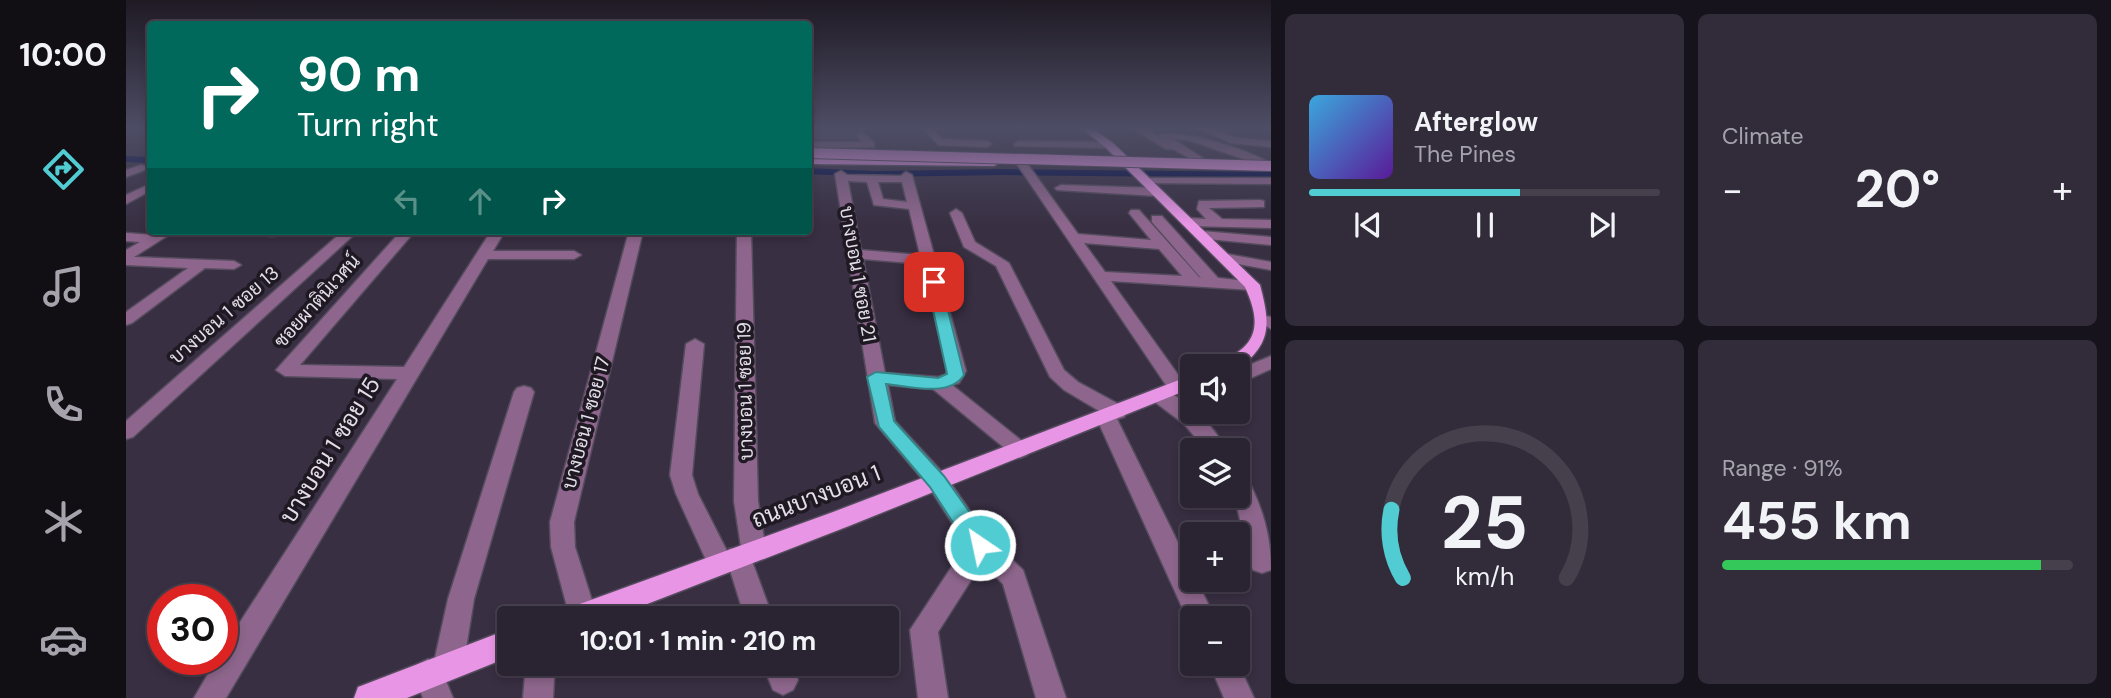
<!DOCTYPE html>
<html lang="en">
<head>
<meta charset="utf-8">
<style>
	body { margin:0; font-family:"DM Sans",Sarabun,sans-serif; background:#322b3a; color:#f1f3f6; height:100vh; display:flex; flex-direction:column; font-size:26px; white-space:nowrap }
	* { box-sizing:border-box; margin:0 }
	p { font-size:23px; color:#a5a4ac }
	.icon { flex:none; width:38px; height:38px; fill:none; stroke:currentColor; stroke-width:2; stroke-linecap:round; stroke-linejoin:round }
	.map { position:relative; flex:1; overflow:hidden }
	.sheet { display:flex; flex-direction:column; gap:14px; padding:14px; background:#17131c; width:840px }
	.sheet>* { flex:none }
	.hud { position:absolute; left:21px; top:21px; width:665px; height:214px; border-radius:7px; box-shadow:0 4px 10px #0003,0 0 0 2px #46404d; background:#00695c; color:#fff; overflow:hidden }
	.fabs { position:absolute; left:1054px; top:354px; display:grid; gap:14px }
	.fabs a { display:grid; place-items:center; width:70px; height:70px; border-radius:7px; background:#2a2332; box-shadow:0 4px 10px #0003,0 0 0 2px #46404d; font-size:35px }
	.speed { position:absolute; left:21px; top:584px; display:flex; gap:14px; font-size:35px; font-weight:700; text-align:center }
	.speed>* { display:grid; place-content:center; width:91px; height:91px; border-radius:50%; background:#2a2332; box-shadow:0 4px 10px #0003,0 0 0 2px #46404d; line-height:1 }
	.speed .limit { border:10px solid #d22; background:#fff; color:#111 }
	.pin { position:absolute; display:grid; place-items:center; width:60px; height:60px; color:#fff; margin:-30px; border-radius:14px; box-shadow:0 4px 10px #0006 }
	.me { position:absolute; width:77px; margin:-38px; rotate:326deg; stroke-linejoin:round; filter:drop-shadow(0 0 5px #0008) }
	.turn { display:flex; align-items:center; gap:24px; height:147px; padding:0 35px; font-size:32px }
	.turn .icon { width:91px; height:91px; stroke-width:2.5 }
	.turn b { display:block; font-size:49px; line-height:60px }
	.lanes { display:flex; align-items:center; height:66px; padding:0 35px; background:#0003; justify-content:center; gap:35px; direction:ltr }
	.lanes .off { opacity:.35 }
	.big { font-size:52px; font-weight:700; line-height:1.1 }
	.sheet .card { flex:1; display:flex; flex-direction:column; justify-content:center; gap:10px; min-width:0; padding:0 24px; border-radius:10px; background:#322b3a }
	.sheet .dial { align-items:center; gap:0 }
	.dial svg { height:182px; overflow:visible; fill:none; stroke:#46404d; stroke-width:7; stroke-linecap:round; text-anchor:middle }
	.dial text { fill:#f1f3f6; stroke:none }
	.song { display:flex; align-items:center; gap:21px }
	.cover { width:84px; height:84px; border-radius:10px; background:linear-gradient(135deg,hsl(200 70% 55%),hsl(270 70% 35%)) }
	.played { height:7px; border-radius:4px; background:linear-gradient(90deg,#51ccd2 60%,#46404d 60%) }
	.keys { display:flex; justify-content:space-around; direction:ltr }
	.heat { display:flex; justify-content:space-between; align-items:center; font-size:38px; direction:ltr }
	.charge { height:10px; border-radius:5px; background:linear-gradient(90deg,#34c759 91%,#46404d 0) }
	.sheet .tiles { flex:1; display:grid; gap:14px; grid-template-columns:repeat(2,1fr) }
	.trip { position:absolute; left:371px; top:606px; width:402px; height:70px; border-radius:7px; background:#2a2332; box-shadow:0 4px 10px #0003,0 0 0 2px #46404d; font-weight:700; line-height:70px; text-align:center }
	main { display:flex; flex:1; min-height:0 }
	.tabs { display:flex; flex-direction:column; width:126px; justify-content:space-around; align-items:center; background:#110e14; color:#a5a4ac }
	.tabs .icon { width:49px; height:49px }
	.tabs .current { color:#51ccd2 }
	.tabs b { font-size:32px; color:#f1f3f6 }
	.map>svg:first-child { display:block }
</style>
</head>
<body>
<main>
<nav class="tabs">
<b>10:00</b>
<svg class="icon current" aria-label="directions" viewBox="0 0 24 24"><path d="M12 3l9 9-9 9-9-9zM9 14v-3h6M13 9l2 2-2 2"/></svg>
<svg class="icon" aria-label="music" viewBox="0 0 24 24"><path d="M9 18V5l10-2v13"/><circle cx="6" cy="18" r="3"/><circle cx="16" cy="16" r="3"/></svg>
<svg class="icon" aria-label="phone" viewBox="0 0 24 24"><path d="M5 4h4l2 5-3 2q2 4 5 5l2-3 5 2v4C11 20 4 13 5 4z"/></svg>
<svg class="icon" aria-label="climate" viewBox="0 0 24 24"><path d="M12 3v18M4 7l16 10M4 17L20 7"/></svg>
<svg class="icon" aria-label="car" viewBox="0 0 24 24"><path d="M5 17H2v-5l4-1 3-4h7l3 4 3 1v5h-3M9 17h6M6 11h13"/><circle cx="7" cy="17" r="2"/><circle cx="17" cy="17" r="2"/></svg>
</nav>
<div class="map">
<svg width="1145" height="698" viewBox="0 0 1145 698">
	<rect width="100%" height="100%" fill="#382f42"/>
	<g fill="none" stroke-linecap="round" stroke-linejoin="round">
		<!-- canal -->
		<path fill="#010d47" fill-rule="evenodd" d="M0,156L24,157V163L0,162Z
			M682,168L748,171L878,169L1145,172V178L878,175L748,177L682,174Z"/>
		<defs>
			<path id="minor" d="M724,128H734L748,143V147L682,148V142H736Z
				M795,128H805L816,139L861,141L866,144L861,147L813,145Z
				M1006,128H1017L1031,136C1048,126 1128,151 1143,163L1138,166L1062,140L1047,139L1081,161L1072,163L1047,149H1040Z
				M1072,128H1085L1111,138L1145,141V147L1105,143Z
				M893,141L983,142L988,145L983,148L889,146L888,144Z
				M892,162H900L952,234L1025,240L1003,213L1005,210H1013L1073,277L1075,278L1026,222V216H1036L1092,278L1131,282L1134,285L1131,288L1126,290L985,281L1058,383L1060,387L1058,391H1044L891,164ZM958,243L1033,249L1056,276L979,272Z
				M15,165L19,166V170L0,177V170Z
				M715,171L721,175L775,176L780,172L786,175L840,371L833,383L826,385L901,445L905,450L901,455L894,458L887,455L807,389L762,385L769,421L819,475L863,538L897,570L940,698H910L877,584L856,563L812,632L822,698H792L784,630L840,545L803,487L749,423L709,174ZM722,181L741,182L748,205L783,209L794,255L735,250ZM752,182H776L781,202L757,199ZM737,259L796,264L822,371L819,375L812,377L759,373Z
				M1020,178H1145V184L1016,183V179Z
				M24,184V191L0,204V195Z
				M935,185L1031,188L1037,192L1031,196L931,190L929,188Z
				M1134,200L1138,201V207L1083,208L1096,219L1145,220V228L1063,226L1057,222L1063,218L1080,219L1071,209L1073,201Z
				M830,209L836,213L849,242L883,263L938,370L952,382L998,407L1001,412L998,417L991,419L1066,571V579H1070L1089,618H1066L1065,627L970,417L975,412L938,390L924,377L870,266L838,247L824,213Z
				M33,231H49L8,257L108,261L115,265L108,269L79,268L6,323L0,325V312L62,268L0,265V250L14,242L0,241V233L26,235Z
				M129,231H159L160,232C153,238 136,237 129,231Z
				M217,231H232L7,437L0,439V421Z
				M275,231H289L174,365L278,367L365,231H379L367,251H448L455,255L448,259H362L100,698H68L90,660H96V650L271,379L159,376L150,370Z
				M503,231H517L448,522L449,547L471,616L444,618L425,547L424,522Z
				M611,231H625L632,501L640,551L637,559L626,561L647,618H619L604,570L594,574L585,571L550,494L544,475L560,344L569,339L578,344L566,475L572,494L602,553L603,549L615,547L608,501Z
				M1076,231L1145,237V245L1071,238L1069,235Z
				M1101,254L1145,262V270L1096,261L1094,258Z
				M1140,316L1145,317V329L1132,321Z
				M1145,356V369L1125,378H1111V370Z
				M398,386L405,388L408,392L348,599L337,667L332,677L320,681L327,698H297L287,674L292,664L302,659L308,662L322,599L388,392L391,388Z
				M1032,389C1060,396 1087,425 1101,450H1080L1058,424L1025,399L1022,395L1025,391Z
				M1111,472L1119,474C1136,506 1145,534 1145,570L1136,573L1127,570C1116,547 1117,520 1107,495H1111Z
				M1111,661L1128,698H1098L1083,663Z
				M400,663H429L427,698H397Z
				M636,663H665L672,680L667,690L657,695L647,690Z"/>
			<path id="major" d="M955,128H966L987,143L1134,285C1145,326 1145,344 1111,370V366H1096C1102,359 1110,354 1117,348C1136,331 1128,307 1119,287L979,147Z
				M682,158L868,160L873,163L868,166L682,164Z
				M1066,375V388L723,526L485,618H437L441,609L451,605L707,512Z
				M383,629V657L281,698H228L232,687Z"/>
		</defs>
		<!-- minor casing -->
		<use href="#minor" stroke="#544b5d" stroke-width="3"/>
		<!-- major casing -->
		<use href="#major" stroke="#544b5d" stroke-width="3"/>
		<!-- minor -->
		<use href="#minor" fill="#8e668d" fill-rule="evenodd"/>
		<!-- major -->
		<use href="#major" fill="#e895e5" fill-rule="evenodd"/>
		<defs>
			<path id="major-bridge" d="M682,153L1145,166"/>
		</defs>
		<!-- major-bridge casing -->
		<use href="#major-bridge" stroke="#544b5d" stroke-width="12" stroke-linecap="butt"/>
		<!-- major-bridge -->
		<use href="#major-bridge" stroke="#e895e5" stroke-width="10"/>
	</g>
	<!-- wall -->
	<path fill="#48485b" d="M682,128L731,132L730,139H682Z"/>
	<!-- building -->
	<path fill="#54546a" stroke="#3b3b4a" stroke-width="2" d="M682,128H729L731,132H682Z"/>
	<!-- sky -->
	<linearGradient id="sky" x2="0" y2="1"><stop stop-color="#1f1a24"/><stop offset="0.57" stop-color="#4d4d65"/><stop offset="1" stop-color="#4d4d65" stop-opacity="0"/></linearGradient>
	<rect width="1145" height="225" fill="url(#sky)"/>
	<!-- route -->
	<path fill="#51ccd2" stroke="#358588" stroke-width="2" d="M808,278L815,282L838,375C823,398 783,386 760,384L768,421L818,476L862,538L865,545L862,552L854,555L846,552L804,487L753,427L741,377L750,372L812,378L821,374L801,282Z"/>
	<g text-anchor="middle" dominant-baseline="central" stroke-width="7" stroke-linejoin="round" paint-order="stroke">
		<!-- street labels -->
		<g font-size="19" fill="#e4deea" stroke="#1e1922">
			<text transform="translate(732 274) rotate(80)">บางบอน 1 ซอย 21</text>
			<text transform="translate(191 301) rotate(-48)">ซอยผาตินิเวศน์</text>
			<text transform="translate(98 315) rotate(-41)">บางบอน 1 ซอย 13</text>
			<text transform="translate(619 391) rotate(-91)">บางบอน 1 ซอย 19</text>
			<text transform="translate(460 423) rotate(-75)">บางบอน 1 ซอย 17</text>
		</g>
		<!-- near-street labels -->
		<g font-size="23" fill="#e4deea" stroke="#1e1922">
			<text transform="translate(204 450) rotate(-58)">บางบอน 1 ซอย 15</text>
			<text transform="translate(690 496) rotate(-21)">ถนนบางบอน 1</text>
		</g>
	</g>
</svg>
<div class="fabs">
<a><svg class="icon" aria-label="sound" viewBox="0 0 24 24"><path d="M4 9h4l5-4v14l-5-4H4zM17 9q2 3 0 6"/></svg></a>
<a><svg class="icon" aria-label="layers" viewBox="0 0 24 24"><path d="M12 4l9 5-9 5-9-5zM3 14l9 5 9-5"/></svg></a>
<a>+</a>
<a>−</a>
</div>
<div class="speed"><div class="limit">30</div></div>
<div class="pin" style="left:808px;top:282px;background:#d93025"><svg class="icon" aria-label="arrive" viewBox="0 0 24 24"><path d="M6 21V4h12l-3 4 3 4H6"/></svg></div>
<svg class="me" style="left:854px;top:545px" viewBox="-20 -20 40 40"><circle r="17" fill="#51ccd2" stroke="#fff" stroke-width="3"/><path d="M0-11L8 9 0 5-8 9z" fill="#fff"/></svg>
<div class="trip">10:01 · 1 min · 210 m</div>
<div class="hud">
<div class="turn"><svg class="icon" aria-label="right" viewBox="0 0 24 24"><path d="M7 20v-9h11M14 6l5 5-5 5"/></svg><div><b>90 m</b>Turn right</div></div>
<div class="lanes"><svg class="icon off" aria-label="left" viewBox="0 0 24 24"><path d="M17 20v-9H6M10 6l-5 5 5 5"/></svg><svg class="icon off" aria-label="ahead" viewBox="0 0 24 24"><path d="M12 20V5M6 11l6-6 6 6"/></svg><svg class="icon" aria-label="right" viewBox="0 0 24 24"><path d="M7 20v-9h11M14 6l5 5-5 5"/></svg></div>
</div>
</div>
<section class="sheet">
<div class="tiles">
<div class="card">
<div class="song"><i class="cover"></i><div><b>Afterglow</b><p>The Pines</p></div></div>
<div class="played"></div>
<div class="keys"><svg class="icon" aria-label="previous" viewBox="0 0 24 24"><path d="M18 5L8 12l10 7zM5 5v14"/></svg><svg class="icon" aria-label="pause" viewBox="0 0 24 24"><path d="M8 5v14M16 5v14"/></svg><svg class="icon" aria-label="next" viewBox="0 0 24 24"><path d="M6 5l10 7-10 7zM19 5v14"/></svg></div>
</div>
<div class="card"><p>Climate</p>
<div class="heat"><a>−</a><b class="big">20°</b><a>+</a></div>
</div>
<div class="card dial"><svg viewBox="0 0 100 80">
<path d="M14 69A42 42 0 1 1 86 69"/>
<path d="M14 69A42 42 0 0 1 9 39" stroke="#51ccd2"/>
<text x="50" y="56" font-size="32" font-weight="700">25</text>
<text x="50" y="72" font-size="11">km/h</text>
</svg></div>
<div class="card"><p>Range · 91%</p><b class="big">455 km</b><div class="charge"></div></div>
</div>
</section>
</main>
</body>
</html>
